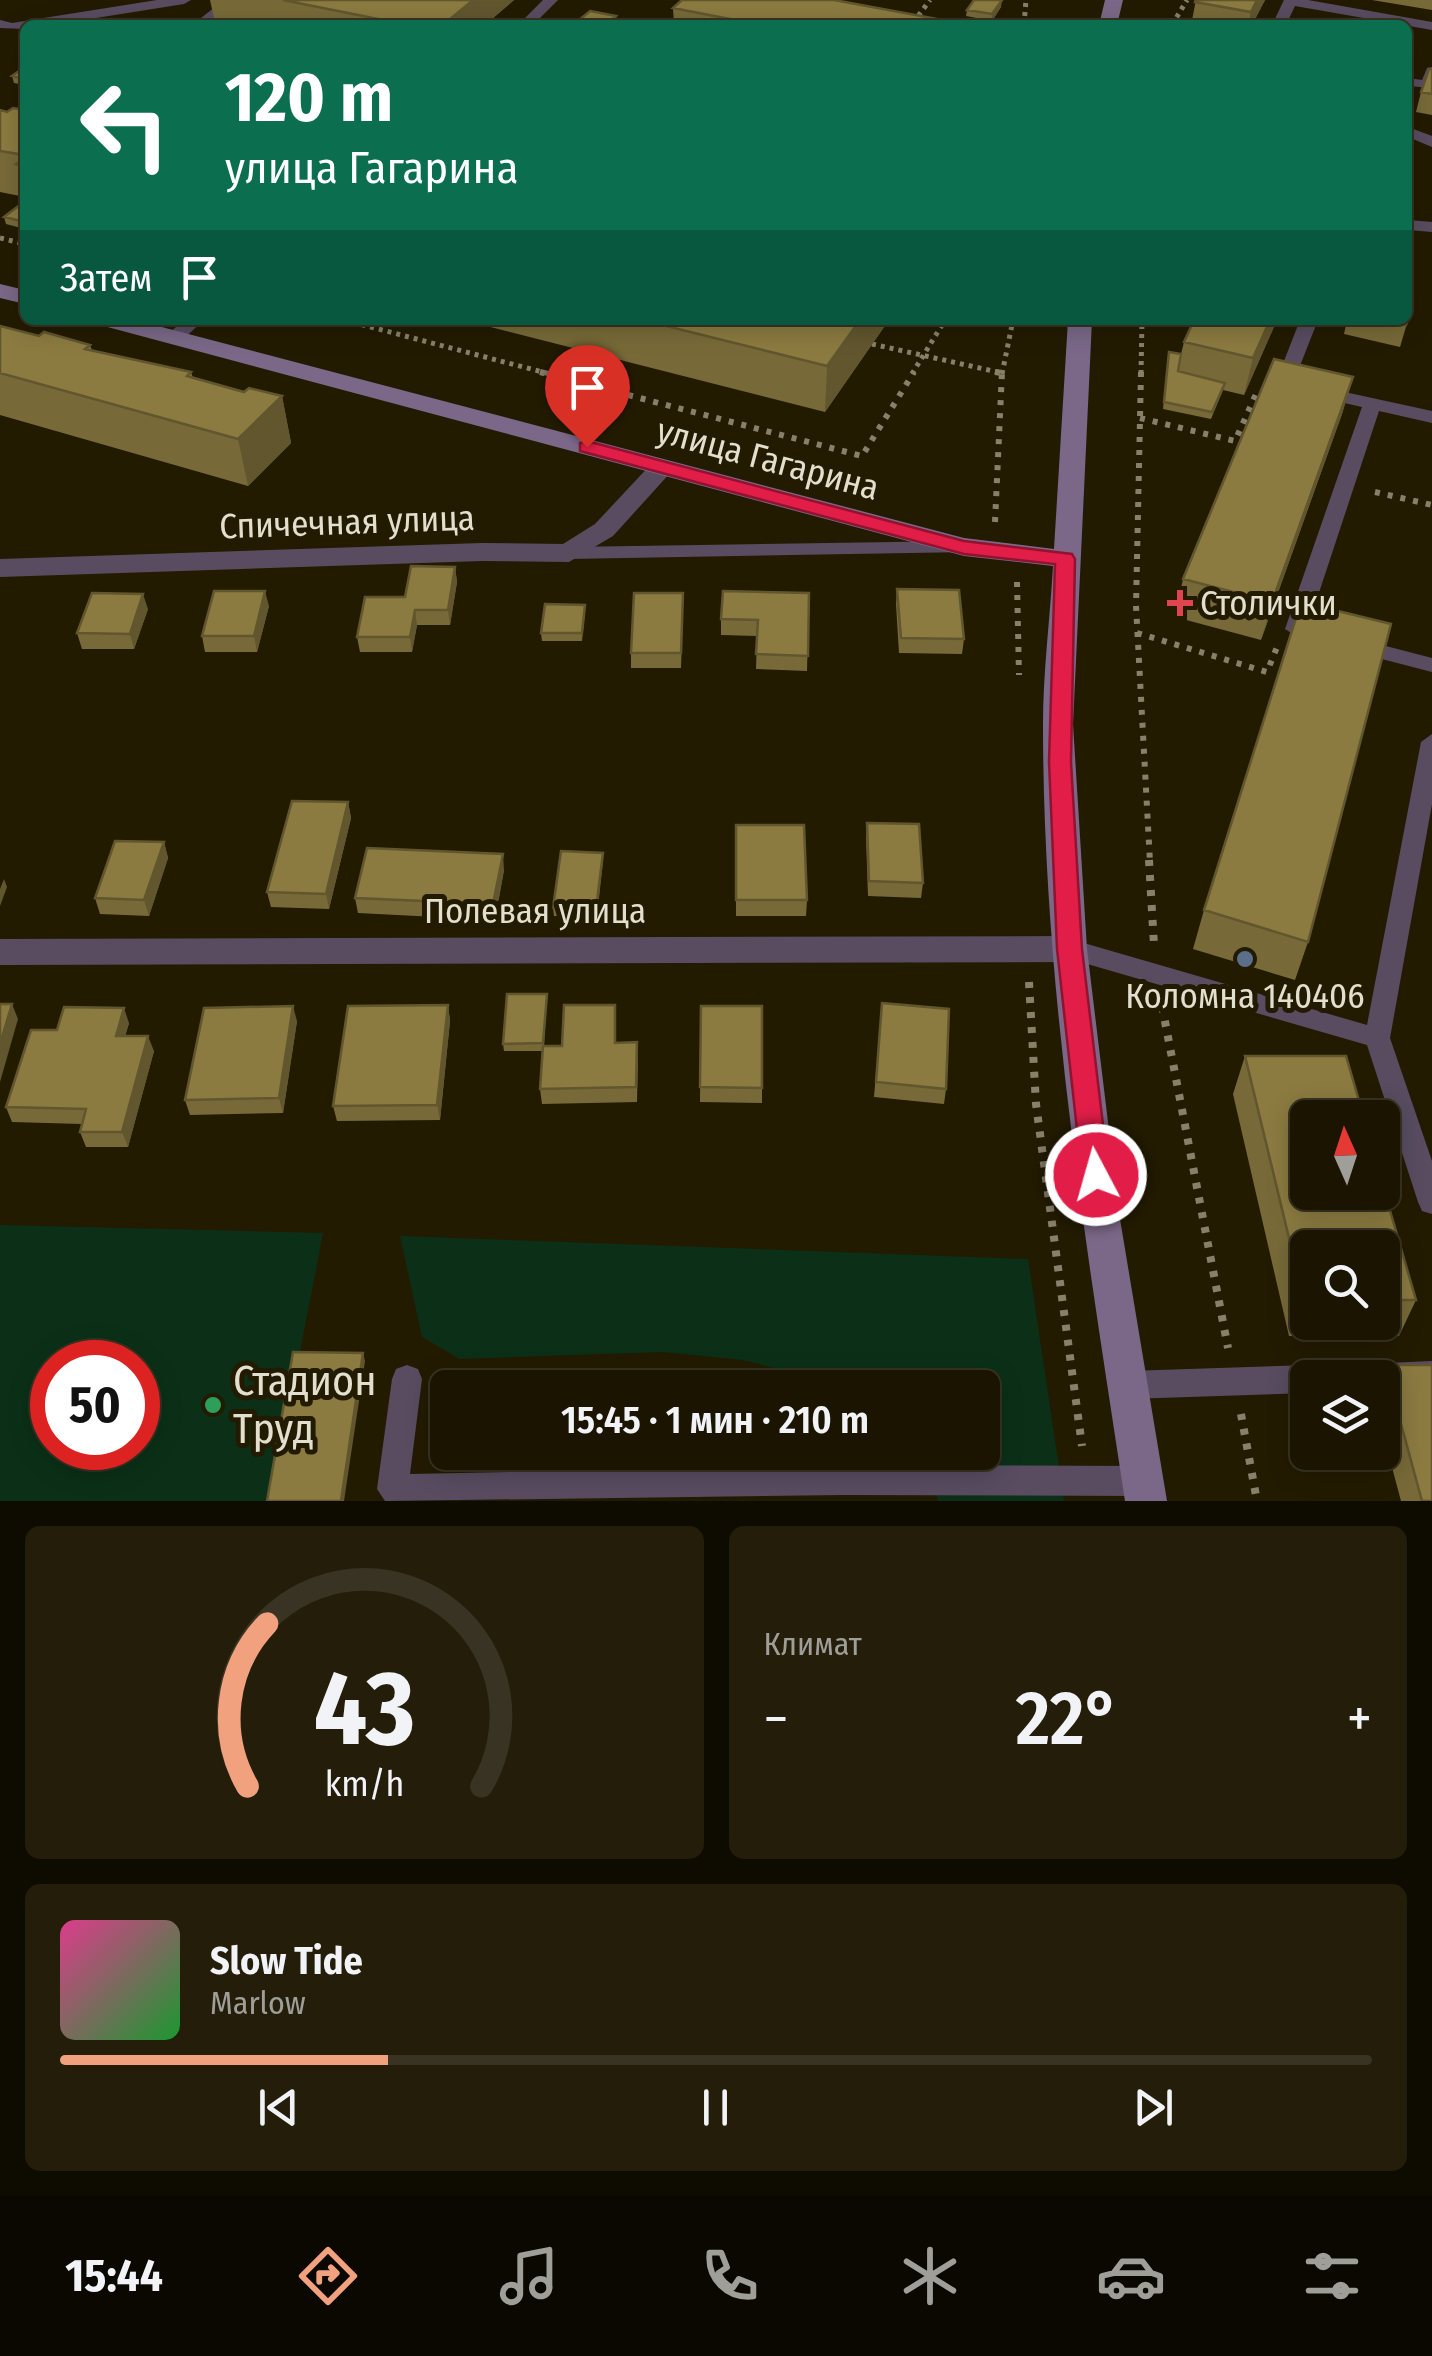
<!DOCTYPE html>
<html lang="ru">
<head>
<meta charset="utf-8">
<style>
	body { margin:0; font-family:"Fira Sans Condensed",sans-serif; background:#231d0a; color:#f1f3f6; height:100vh; display:flex; flex-direction:column; font-size:38px; white-space:nowrap }
	* { box-sizing:border-box; margin:0 }
	p { font-size:32px; color:#9f9e99 }
	.icon { flex:none; width:55px; height:55px; fill:none; stroke:currentColor; stroke-width:2; stroke-linecap:round; stroke-linejoin:round }
	.map { position:relative; height:1501px; overflow:hidden }
	.drawer { display:flex; flex-direction:column; gap:25px; padding:25px; background:#0e0b00; flex:1 }
	.drawer>* { flex:none }
	.banner { position:absolute; left:20px; top:20px; width:1392px; height:305px; border-radius:15px; box-shadow:0 5px 25px #0003,0 0 0 2px #383322; background:#0b6e4f; color:#fff; overflow:hidden }
	.needle { width:65px; rotate:357deg }
	.fabs { position:absolute; left:1290px; top:1100px; display:grid; gap:20px }
	.fabs a { display:grid; place-items:center; width:110px; height:110px; border-radius:15px; background:#1a1400; box-shadow:0 5px 25px #0003,0 0 0 2px #383322; font-size:50px }
	.speed { position:absolute; left:30px; top:1340px; display:flex; gap:20px; font-size:50px; font-weight:700; text-align:center }
	.speed>* { display:grid; place-content:center; width:130px; height:130px; border-radius:50%; background:#1a1400; box-shadow:0 5px 25px #0003,0 0 0 2px #383322; line-height:1 }
	.speed .limit { border:15px solid #d22; background:#fff; color:#111 }
	.pin { position:absolute; display:grid; place-items:center; width:85px; height:85px; color:#fff; margin:-102px -42px; border-radius:50% 50% 50% 0; rotate:-45deg; box-shadow:0 0 10px #0007 }
	.pin .icon { rotate:45deg }
	.me { position:absolute; width:110px; margin:-55px; rotate:354deg; stroke-linejoin:round; filter:drop-shadow(0 0 8px #0008) }
	.turn { display:flex; align-items:center; gap:35px; height:210px; padding:0 40px; font-size:45px }
	.turn .icon { width:130px; height:130px; stroke-width:2.5 }
	.turn b { display:block; font-size:70px; line-height:85px }
	.then { display:flex; align-items:center; height:95px; padding:0 40px; background:#0003; gap:20px; font-size:38px }
	.big { font-size:75px; font-weight:600; line-height:1.1 }
	.drawer .widget { flex:1; display:flex; flex-direction:column; justify-content:center; gap:15px; min-width:0; padding:0 35px; border-radius:15px; background:#231d0a }
	.drawer .dial { align-items:center; gap:0 }
	.dial svg { height:260px; overflow:visible; fill:none; stroke:#383322; stroke-width:7; stroke-linecap:round; text-anchor:middle }
	.dial text { fill:#f1f3f6; stroke:none }
	.song { display:flex; align-items:center; gap:30px }
	.cover { width:120px; height:120px; border-radius:15px; background:linear-gradient(135deg,hsl(330 70% 55%),hsl(130 70% 35%)) }
	.played { height:10px; border-radius:5px; background:linear-gradient(90deg,#f1a17d 25%,#383322 25%) }
	.keys { display:flex; justify-content:space-around; direction:ltr }
	.heat { display:flex; justify-content:space-between; align-items:center; font-size:55px; direction:ltr }
	.drawer .tiles { flex:1; display:grid; gap:25px; grid-template-columns:1fr 1fr }
	.widget:last-child { grid-column:span 2 }
	.trip { position:absolute; left:430px; top:1370px; width:570px; height:100px; border-radius:15px; background:#1a1400; box-shadow:0 5px 25px #0003,0 0 0 2px #383322; font-weight:600; line-height:100px; text-align:center }
	.dock { display:flex; height:160px; justify-content:space-around; align-items:center; background:#0a0800; color:#9f9e99 }
	.dock .icon { width:70px; height:70px }
	.dock .active { color:#f1a17d }
	.dock b { font-size:45px; color:#f1f3f6 }
	.map>svg:first-child { display:block }
</style>
</head>
<body>
<div class="map">
<svg width="1432" height="1501" viewBox="0 0 1432 1501">
	<rect width="100%" height="100%" fill="#231b00"/>
	<!-- green -->
	<path fill="#0b3017" fill-rule="evenodd" d="M0,1225L323,1233L271,1501H0ZM52,1362H138V1448H52Z
		M400,1236L1028,1259L1064,1501H938L933,1481L911,1453L982,1452V1388L844,1387L743,1360L663,1352L460,1359L422,1337Z"/>
	<g fill="none" stroke-linecap="round" stroke-linejoin="round">
		<!-- path-far2 -->
		<path stroke="#87816b" stroke-width="5" stroke-dasharray="4 5" stroke-linecap="butt" d="M913,23L930,0
			M1024,25L1026,0
			M1172,25L1187,0
			M0,238L25,244
			M344,320L550,374
			M872,344L1002,373
			M912,374L945,320
			M1002,374L1013,320
			M1141,374L1142,320"/>
		<!-- path-far1 -->
		<path stroke="#87816b" stroke-width="6" stroke-dasharray="5 8" stroke-linecap="butt" d="M540,372L862,456L914,372
			M995,372L1002,373
			M1141,372L1136,606L1150,862
			M1140,418L1235,441L1256,394
			M1375,492L1432,505
			M995,522L1002,372
			M1017,582L1019,675
			M1137,633L1267,672L1277,647"/>
		<!-- path -->
		<path stroke="#87816b" stroke-width="8" stroke-dasharray="6 9" stroke-linecap="butt" d="M1149,860L1154,945
			M1029,982L1036,1104L1082,1446
			M1162,1006L1228,1348
			M1241,1414L1257,1501"/>
		<!-- lane -->
		<path fill="#594c61" fill-rule="evenodd" d="M157,0H191L184,4L52,25H25V29L0,28V20L12,23Z
			M224,0H240L208,25H192Z
			M543,0H558L533,25H518Z
			M1284,0H1308L1432,22V30L1295,6L1286,25H1272Z
			M1432,67V88L1408,86V78L1422,80L1427,68Z
			M1408,127L1432,136V147L1408,137Z
			M1408,220L1432,222V232L1408,230Z
			M184,320H204L180,342H168V334Z
			M1300,320H1318L1294,381L1432,411V423L1379,411L1307,629L1296,636L1285,629L1362,407L1278,388L1275,384Z
			M961,541L968,542L971,547L968,552L569,559L559,553L569,547Z
			M1355,638L1432,658V672L1347,650L1344,645Z
			M1432,734V804L1390,1038L1432,1161V1214L1422,1211L1418,1202L1367,1045L1070,959L1061,956L1058,949L1061,942L1070,939L1367,1025L1421,742Z
			M1432,1361V1389L1382,1391V1378H1349L1353,1368L1364,1364Z
			M407,1365L418,1369L422,1379L410,1474L844,1465L1142,1466L1153,1470L1157,1481L1153,1492L1142,1496L844,1495L385,1501L377,1489L392,1379L396,1369Z
			M1308,1365L1319,1369L1322,1378H1308V1393L1128,1399L1117,1395L1113,1385L1117,1375L1128,1371Z"/>
		<!-- street -->
		<path fill="#594c61" fill-rule="evenodd" d="M662,459L675,467L671,472L613,536L569,562L482,561L0,577V559L482,543L563,544L595,524L653,462Z
			M1070,936L1082,940L1087,949L1082,958L1070,962L0,965V939Z"/>
		<!-- secondary -->
		<path fill="#7b6888" fill-rule="evenodd" d="M1105,0H1123L1117,25H1099Z
			M0,284L25,290V304L0,298Z
			M96,320H135L964,538L1054,549L1068,320H1092L1073,724L1087,949L1119,1213L1167,1501H1125C1086,1245 1043,985 1043,725C1043,672 1050,619 1053,566L964,556L100,325Z"/>
	</g>
	<!-- wall -->
	<path fill="#786a38" fill-rule="evenodd" d="M210,0H514L485,25H248L214,18Z
		M1196,0H1265L1252,25H1191Z
		M1372,0H1432V10Z
		M1001,7L992,21L966,16L967,10Z
		M673,8L943,25H674Z
		M25,67V85L14,83L12,76Z
		M1432,69V115L1416,112L1421,92Z
		M0,110L7,112L25,110V198V197L0,192Z
		M25,201V229L6,224L4,217Z
		M463,320H889L825,412Z
		M1194,320H1277L1244,395L1223,390L1211,419L1163,409L1168,359L1181,354L1184,342Z
		M1347,320H1408L1400,347L1344,334Z
		M0,326L39,336L90,345L92,350L191,372L193,378L244,392L282,396L291,443L248,486L0,415Z
		M1353,377L1342,414L1261,640L1175,617L1183,579Z
		M455,567L457,582L450,625H417L412,652H360L357,637L405,597Z
		M897,589L964,639L962,654L899,653L896,604Z
		M809,593L807,671L756,669L757,636L721,635V619Z
		M269,606L257,652H205L202,636Z
		M683,608L681,668H631V653Z
		M148,609L134,649H82L77,633Z
		M585,612L582,641H542L541,633Z
		M348,802L351,818L329,909L271,907L267,892Z
		M867,823L923,883L921,898L868,896L866,838Z
		M736,825L807,900L806,916H736Z
		M164,842L168,858L149,916L100,914L95,898Z
		M603,853L597,917L554,916L553,908Z
		M504,870L495,920L358,913L355,898Z
		M1204,910L1308,942L1295,980L1193,949Z
		M547,994L544,1046H562L615,1005L616,1043L638,1057L637,1102L542,1104L540,1089L542,1051H504L503,1044Z
		M882,1003L946,1089L944,1104L874,1097Z
		M448,1005L450,1021L440,1120L337,1121L333,1106Z
		M701,1006H762V1103L700,1102Z
		M297,1021L283,1113L190,1115L185,1100Z
		M129,1023L125,1036L154,1051L128,1147H86L80,1132L82,1124L12,1122L6,1107L57,1030Z
		M1245,1056H1346L1364,1118H1308V1192H1382V1183L1416,1300L1399,1336H1289L1233,1094ZM1308,1248H1382V1322H1308Z
		M1385,1365L1432,1501H1401L1382,1430V1378H1379Z"/>
	<!-- shaded-wall -->
	<path fill="#61562e" d="M473,0H514L485,25H443Z
		M1002,0L1001,7L992,21V14Z
		M1257,0H1265L1252,25H1248L1251,12Z
		M616,16L617,22L614,25H607Z
		M860,320H889L825,412L827,366Z
		M1270,320H1277L1244,395L1253,358Z
		M1353,377L1342,414L1261,640L1272,602Z
		M282,396L291,443L248,486L238,439Z
		M455,567L457,582L450,625L448,610Z
		M265,591L269,606L257,652L254,636Z
		M143,594L148,609L134,649L130,634Z
		M415,610L417,625L412,652L410,637Z
		M348,802L351,818L329,909L326,894Z
		M164,842L168,858L149,916L144,900Z
		M603,853V861L597,917L596,909Z
		M503,854L504,870L495,920L493,904Z
		M4,879L7,887L0,906V889Z
		M12,1004L18,1019L0,1082V1044Z
		M448,1005L450,1021L440,1120L437,1105Z
		M293,1006L297,1021L283,1113L279,1098Z
		M124,1008L129,1023L121,1051L116,1036Z
		M148,1036L154,1051L128,1147L122,1132Z
		M363,1353L365,1361L344,1501H341Z"/>
	<!-- building -->
	<path fill="#8b7b41" stroke="#61562e" stroke-width="2.5" d="M283,0H473L443,25H408Z
		M682,0H834L943,20L939,25H761L673,8Z
		M974,0H1002L992,14L967,10Z
		M1196,0H1257L1251,12L1195,2Z
		M590,11L616,16L607,25H573Z
		M25,67V79L12,76Z
		M1429,69H1432V94L1421,92Z
		M13,108L25,110V155L0,151V110L7,112Z
		M25,158V167L16,164Z
		M25,201V222L4,217Z
		M1408,307L1412,308L1406,325L1381,320H1408Z
		M642,320H860L827,366Z
		M1194,320H1270L1253,358L1184,342Z
		M0,326L39,336L44,332L90,345L85,349L191,372L187,376L244,392L249,388L282,396L238,439L0,373Z
		M1169,352L1181,354L1178,371L1225,383L1212,412L1164,402Z
		M1274,359L1353,377L1272,602L1183,579Z
		M411,566L455,567L448,610H415L410,637H357L365,597H405Z
		M897,589L959,590L964,639L901,638Z
		M214,591H265L254,636H202Z
		M723,591L809,593L808,656L756,654L758,620L721,619Z
		M92,593L143,594L130,634L77,633Z
		M634,593H683L681,653H631Z
		M1301,602L1391,624L1308,942L1204,910Z
		M545,604L585,605L582,633H541Z
		M292,801L348,802L326,894L267,892Z
		M867,823L919,824L923,883L869,881Z
		M736,825H804L807,900H736Z
		M115,841L164,842L144,900L95,898Z
		M367,848L503,854L493,904L355,898Z
		M561,851L603,853L596,909L553,908Z
		M507,994H547L543,1043L503,1044Z
		M882,1003L949,1009L946,1089L876,1082Z
		M0,1004H12L0,1044Z
		M448,1005L437,1105L333,1106L348,1006Z
		M564,1005H615V1043L637,1042L636,1087L540,1089L543,1046H562Z
		M293,1006L279,1098L185,1100L204,1008Z
		M701,1006H762V1088L700,1087Z
		M64,1007L124,1008L116,1036H148L122,1132H80L86,1109L6,1107L31,1030H57Z
		M1245,1056H1346L1364,1118H1308V1192H1382V1183L1416,1300H1382V1248H1308V1300H1304Z
		M293,1352L363,1353L341,1501H267Z
		M1385,1365H1432V1501H1422Z"/>
	<!-- route -->
	<path fill="#e11d48" stroke="#92132f" stroke-width="2.5" d="M587,441L964,541L1072,554L1075,559L1071,762L1082,949L1109,1175L1105,1183L1096,1187L1086,1183L1082,1175L1057,949L1049,762L1055,564L964,554L580,451V443Z"/>
	<!-- markers -->
	<path fill="#e0444e" stroke="#231b00" stroke-width="4" d="M1175 588h10v10h10v10h-10v10h-10v-10h-10v-10h10z"/>
	<circle fill="#5c6f8a" stroke="#231b00" stroke-width="4" cx="1245" cy="959" r="10"/>
	<circle fill="#2e9e5b" stroke="#231b00" stroke-width="4" cx="213" cy="1405" r="10"/>
	<g text-anchor="middle" dominant-baseline="central" stroke-width="10" stroke-linejoin="round" paint-order="stroke">
		<!-- street labels -->
		<g font-size="35" fill="#e3dfce" stroke="#231b00">
			<text transform="translate(768 459) rotate(15)">улица Гагарина</text>
			<text transform="translate(347 522) rotate(-2)">Спичечная улица</text>
			<text x="535" y="911">Полевая улица</text>
		</g>
		<!-- poi labels -->
		<g font-size="35" fill="#e3dfce" stroke="#231b00" text-anchor="start">
			<text x="1200" y="603">Столички</text>
			<text x="1245" y="996" text-anchor="middle">Коломна 140406</text>
		</g>
		<!-- near-poi labels -->
		<g font-size="42" fill="#e3dfce" stroke="#231b00" text-anchor="start">
			<text x="233" y="1381">Стадион<tspan x="233" dy="48">Труд</tspan></text>
		</g>
	</g>
</svg>
<div class="fabs">
<a><svg class="needle" viewBox="-14 -14 28 28"><path d="M0-13l5 13h-10z" fill="#e53935"/><path d="M0 13l5-13h-10z" fill="#9f9e99"/></svg></a>
<a><svg class="icon" aria-label="search" viewBox="0 0 24 24"><circle cx="10" cy="10" r="6"/><path d="M15 15l6 6"/></svg></a>
<a><svg class="icon" aria-label="layers" viewBox="0 0 24 24"><path d="M12 4l9 5-9 5-9-5zM3 14l9 5 9-5"/></svg></a>
</div>
<div class="speed"><div class="limit">50</div></div>
<div class="pin" style="left:587px;top:447px;background:#d93025"><svg class="icon" aria-label="arrive" viewBox="0 0 24 24"><path d="M6 21V4h12l-3 4 3 4H6"/></svg></div>
<svg class="me" style="left:1096px;top:1175px" viewBox="-20 -20 40 40"><circle r="17" fill="#e11d48" stroke="#fff" stroke-width="3"/><path d="M0-11L8 9 0 5-8 9z" fill="#fff"/></svg>
<div class="trip">15:45 · 1 мин · 210 m</div>
<div class="banner">
<div class="turn"><svg class="icon" aria-label="left" viewBox="0 0 24 24"><path d="M17 20v-9H6M10 6l-5 5 5 5"/></svg><div><b>120 m</b>улица Гагарина</div></div>
<div class="then">Затем<svg class="icon" aria-label="arrive" viewBox="0 0 24 24"><path d="M6 21V4h12l-3 4 3 4H6"/></svg></div>
</div>
</div>
<section class="drawer">
<div class="tiles">
<div class="widget dial"><svg viewBox="0 0 100 80">
<path d="M14 69A42 42 0 1 1 86 69"/>
<path d="M14 69A42 42 0 0 1 20 19" stroke="#f1a17d"/>
<text x="50" y="56" font-size="32" font-weight="700">43</text>
<text x="50" y="72" font-size="11">km/h</text>
</svg></div>
<div class="widget"><p>Климат</p>
<div class="heat"><a>−</a><b class="big">22°</b><a>+</a></div>
</div>
<div class="widget">
<div class="song"><i class="cover"></i><div><b>Slow Tide</b><p>Marlow</p></div></div>
<div class="played"></div>
<div class="keys"><svg class="icon" aria-label="previous" viewBox="0 0 24 24"><path d="M18 5L8 12l10 7zM5 5v14"/></svg><svg class="icon" aria-label="pause" viewBox="0 0 24 24"><path d="M8 5v14M16 5v14"/></svg><svg class="icon" aria-label="next" viewBox="0 0 24 24"><path d="M6 5l10 7-10 7zM19 5v14"/></svg></div>
</div>
</div>
</section>
<nav class="dock">
<b>15:44</b>
<svg class="icon active" aria-label="directions" viewBox="0 0 24 24"><path d="M12 3l9 9-9 9-9-9zM9 14v-3h6M13 9l2 2-2 2"/></svg>
<svg class="icon" aria-label="music" viewBox="0 0 24 24"><path d="M9 18V5l10-2v13"/><circle cx="6" cy="18" r="3"/><circle cx="16" cy="16" r="3"/></svg>
<svg class="icon" aria-label="phone" viewBox="0 0 24 24"><path d="M5 4h4l2 5-3 2q2 4 5 5l2-3 5 2v4C11 20 4 13 5 4z"/></svg>
<svg class="icon" aria-label="climate" viewBox="0 0 24 24"><path d="M12 3v18M4 7l16 10M4 17L20 7"/></svg>
<svg class="icon" aria-label="car" viewBox="0 0 24 24"><path d="M5 17H2v-5l4-1 3-4h7l3 4 3 1v5h-3M9 17h6M6 11h13"/><circle cx="7" cy="17" r="2"/><circle cx="17" cy="17" r="2"/></svg>
<svg class="icon" aria-label="filters" viewBox="0 0 24 24"><path d="M4 7h16M4 17h16"/><circle cx="9" cy="7" r="2"/><circle cx="15" cy="17" r="2"/></svg>
</nav>
</body>
</html>
